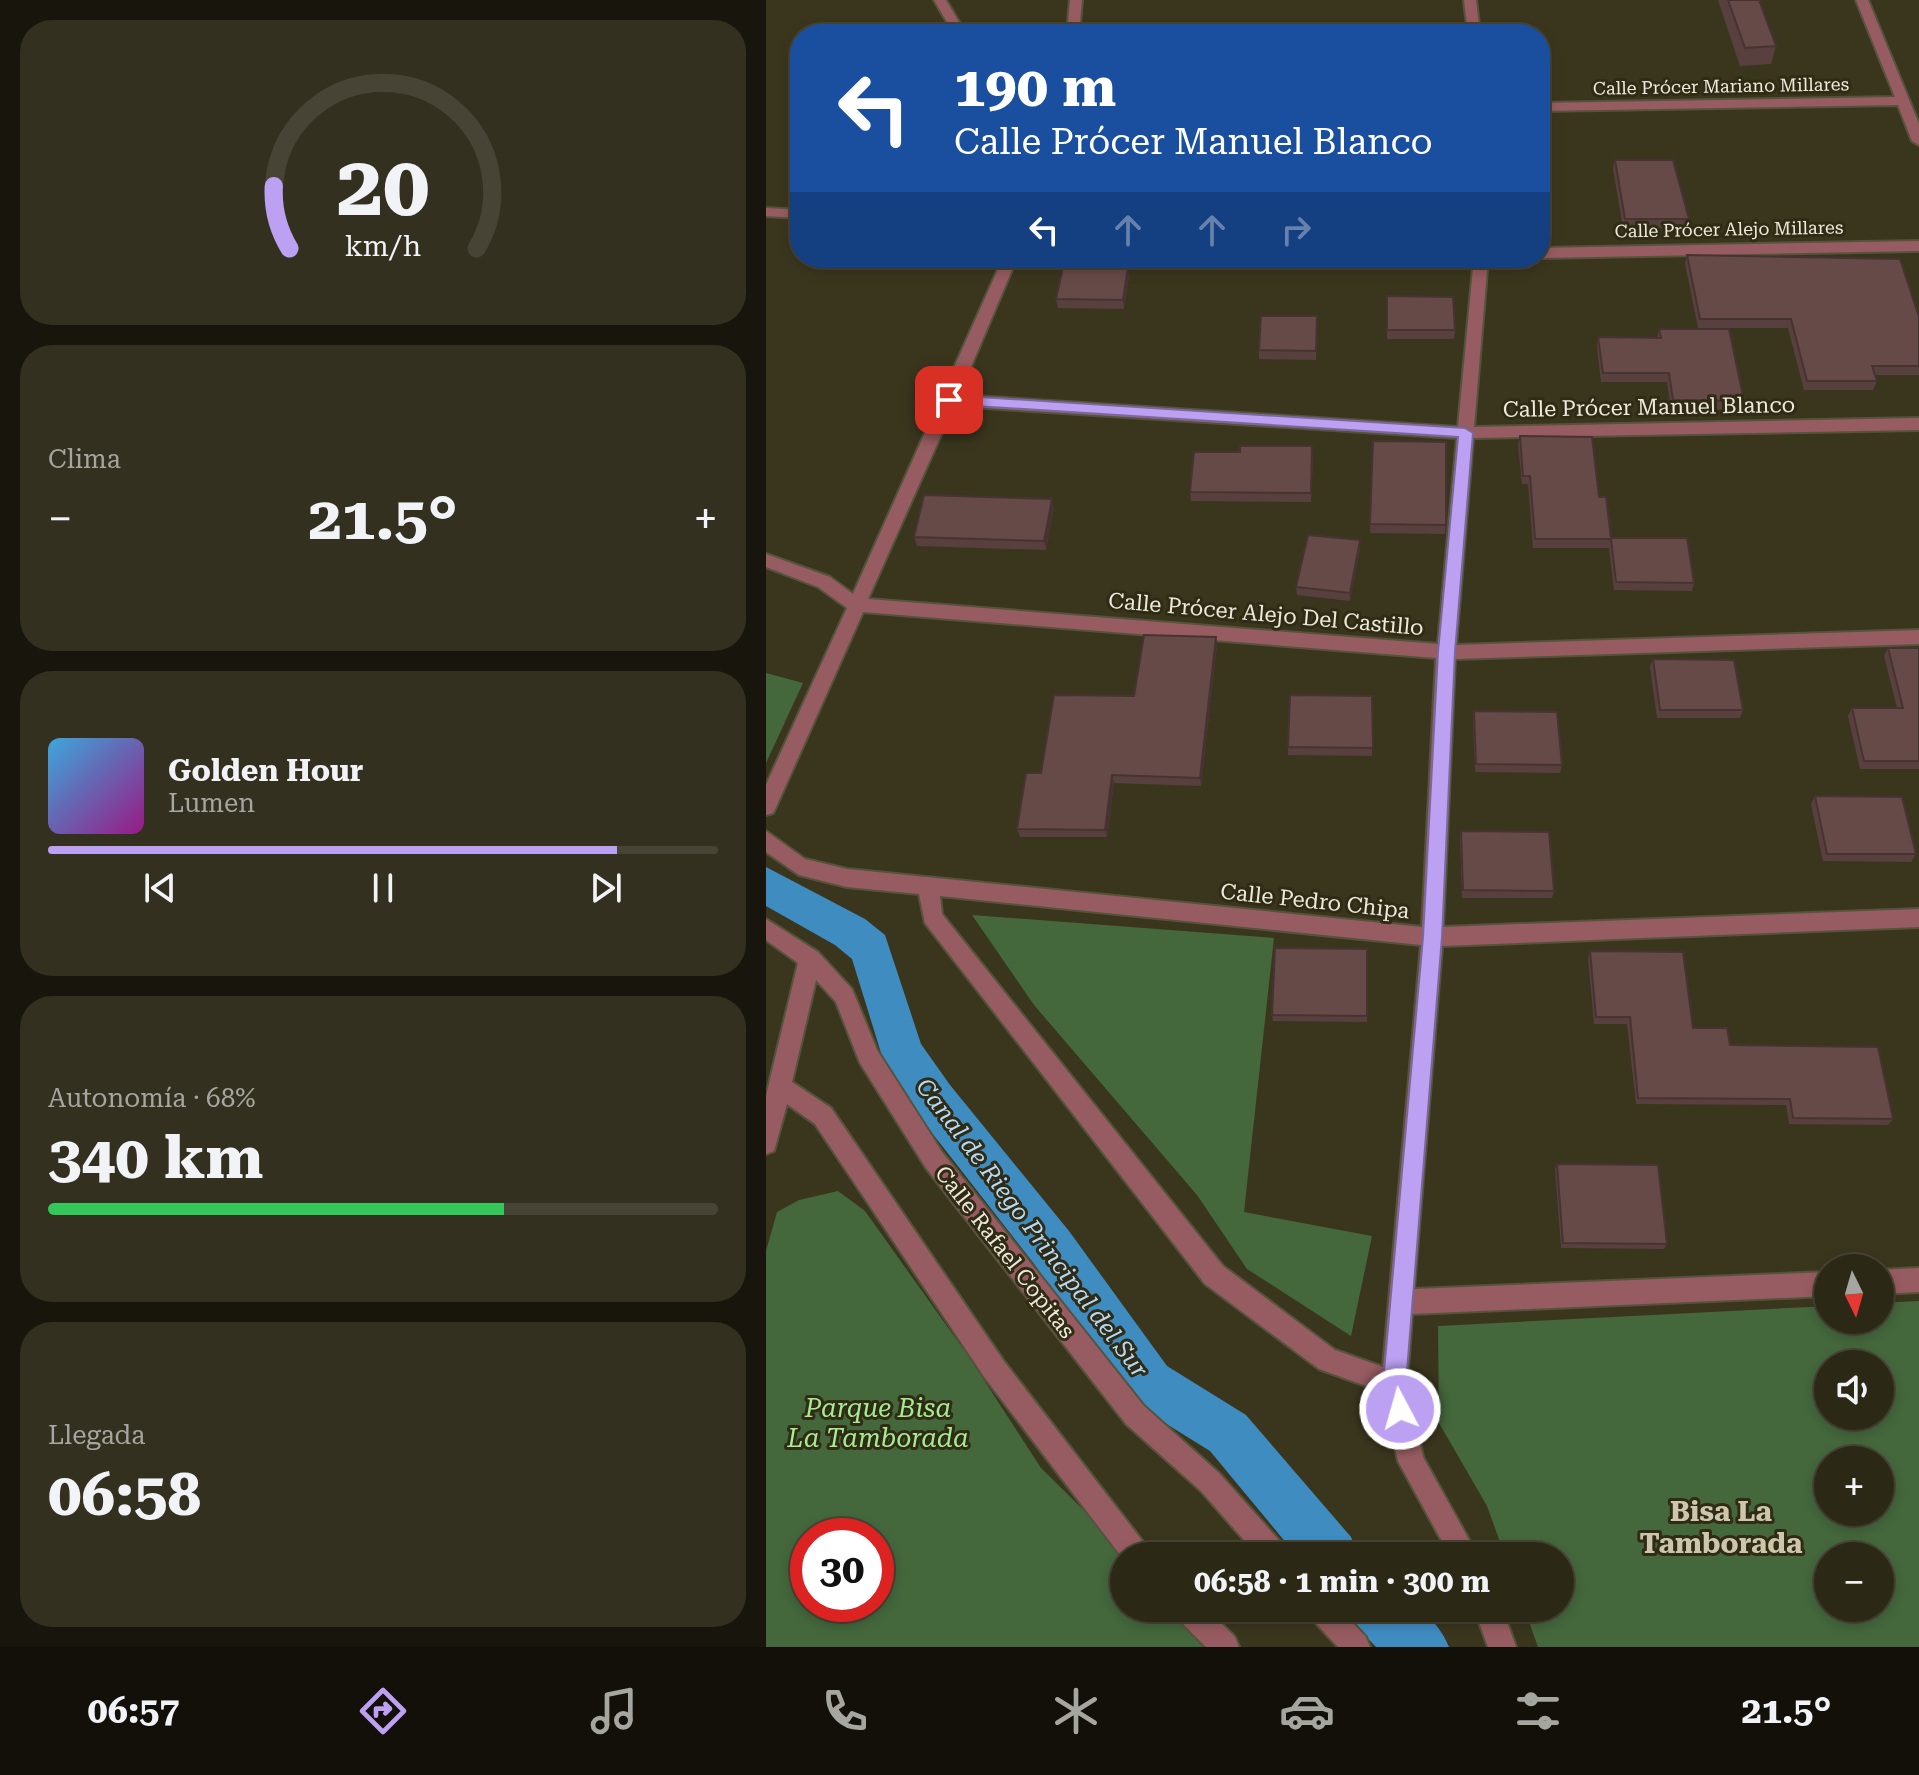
<!DOCTYPE html>
<html lang="es">
<head>
<meta charset="utf-8">
<style>
	body { margin:0; font-family:"Roboto Serif",serif; background:#34301f; color:#f1f3f6; height:100vh; display:flex; flex-direction:column; font-size:30px; white-space:nowrap }
	* { box-sizing:border-box; margin:0 }
	p { font-size:26px; color:#a6a6a1 }
	.icon { flex:none; width:44px; height:44px; fill:none; stroke:currentColor; stroke-width:2; stroke-linecap:round; stroke-linejoin:round }
	.map { position:relative; flex:1; overflow:hidden }
	.side { display:flex; flex-direction:column; gap:20px; padding:20px; background:#18160c; width:766px }
	.side>* { flex:none }
	.top-card { position:absolute; left:24px; top:24px; width:760px; height:244px; border-radius:32px; box-shadow:0 4px 12px #0003,0 0 0 2px #484435; background:#1a4fa0; color:#fff; overflow:hidden }
	.needle { width:52px; rotate:175deg }
	.tools { position:absolute; left:1048px; top:1254px; display:grid; gap:16px }
	.tools a { display:grid; place-items:center; width:80px; height:80px; border-radius:50%; background:#2c2816; box-shadow:0 4px 12px #0003,0 0 0 2px #484435; font-size:40px }
	.speed { position:absolute; left:24px; top:1518px; display:flex; gap:16px; font-size:40px; font-weight:700; text-align:center }
	.speed>* { display:grid; place-content:center; width:104px; height:104px; border-radius:50%; background:#2c2816; box-shadow:0 4px 12px #0003,0 0 0 2px #484435; line-height:1 }
	.speed .limit { border:12px solid #d22; background:#fff; color:#111 }
	.pin { position:absolute; display:grid; place-items:center; width:68px; height:68px; color:#fff; margin:-34px; border-radius:16px; box-shadow:0 4px 12px #0006 }
	.me { position:absolute; width:88px; margin:-44px; rotate:354deg; stroke-linejoin:round; filter:drop-shadow(0 0 6px #0008) }
	.turn { display:flex; align-items:center; gap:28px; height:168px; padding:0 32px; font-size:36px }
	.turn .icon { width:104px; height:104px; stroke-width:2.5 }
	.turn b { display:block; font-size:56px; line-height:68px }
	.lanes { display:flex; align-items:center; height:76px; padding:0 32px; background:#0003; justify-content:center; gap:40px; direction:ltr }
	.lanes .off { opacity:.35 }
	.big { font-size:60px; font-weight:700; line-height:1.1 }
	.side .widget { flex:1; display:flex; flex-direction:column; justify-content:center; gap:12px; min-width:0; padding:0 28px; border-radius:32px; background:#34301f }
	.side .dial { align-items:center; gap:0 }
	.dial svg { height:208px; overflow:visible; fill:none; stroke:#484435; stroke-width:7; stroke-linecap:round; text-anchor:middle }
	.dial text { fill:#f1f3f6; stroke:none }
	.song { display:flex; align-items:center; gap:24px }
	.cover { width:96px; height:96px; border-radius:12px; background:linear-gradient(135deg,hsl(200 70% 55%),hsl(310 70% 35%)) }
	.played { height:8px; border-radius:4px; background:linear-gradient(90deg,#bca0f2 85%,#484435 85%) }
	.keys { display:flex; justify-content:space-around; direction:ltr }
	.heat { display:flex; justify-content:space-between; align-items:center; font-size:44px; direction:ltr }
	.charge { height:12px; border-radius:6px; background:linear-gradient(90deg,#34c759 68%,#484435 0) }
	.trip { position:absolute; left:344px; top:1542px; width:464px; height:80px; border-radius:40px; background:#2c2816; box-shadow:0 4px 12px #0003,0 0 0 2px #484435; font-weight:700; line-height:80px; text-align:center }
	.dock { display:flex; height:128px; justify-content:space-around; align-items:center; background:#121009; color:#a6a6a1 }
	.dock .icon { width:56px; height:56px }
	.dock .active { color:#bca0f2 }
	.dock b { font-size:36px; color:#f1f3f6 }
	main { display:flex; flex:1; min-height:0 }
	.map>svg:first-child { display:block }
</style>
</head>
<body>
<main>
<section class="side">
<div class="widget dial"><svg viewBox="0 0 100 80">
<path d="M14 69A42 42 0 1 1 86 69"/>
<path d="M14 69A42 42 0 0 1 8 45" stroke="#bca0f2"/>
<text x="50" y="56" font-size="32" font-weight="700">20</text>
<text x="50" y="72" font-size="11">km/h</text>
</svg></div>
<div class="widget"><p>Clima</p>
<div class="heat"><a>−</a><b class="big">21.5°</b><a>+</a></div>
</div>
<div class="widget">
<div class="song"><i class="cover"></i><div><b>Golden Hour</b><p>Lumen</p></div></div>
<div class="played"></div>
<div class="keys"><svg class="icon" aria-label="previous" viewBox="0 0 24 24"><path d="M18 5L8 12l10 7zM5 5v14"/></svg><svg class="icon" aria-label="pause" viewBox="0 0 24 24"><path d="M8 5v14M16 5v14"/></svg><svg class="icon" aria-label="next" viewBox="0 0 24 24"><path d="M6 5l10 7-10 7zM19 5v14"/></svg></div>
</div>
<div class="widget"><p>Autonomía · 68%</p><b class="big">340 km</b><div class="charge"></div></div>
<div class="widget"><p>Llegada</p><b class="big">06:58</b></div>
</section>
<div class="map">
<svg width="1153" height="1647" viewBox="0 0 1153 1647">
	<rect width="100%" height="100%" fill="#3a361e"/>
	<!-- green -->
	<path fill="#44673c" fill-rule="evenodd" d="M0,673L37,683L0,763Z
		M206,915L508,938L478,1212L606,1236L585,1336L481,1269L431,1195L268,1005Z
		M72,1191L99,1211L203,1357L275,1468L364,1556H358V1608H410L443,1647H0V1251L11,1212L33,1200ZM42,1536H110V1604H42Z
		M1153,1301V1647H772L758,1608H794V1556H739L721,1506L673,1423L672,1326L1062,1306V1320H1114V1303ZM1114,1364V1416H1062V1364ZM1114,1460V1512H1062V1460ZM1114,1556V1608H1062V1556Z"/>
	<g fill="none" stroke-linecap="round" stroke-linejoin="round">
		<!-- canal -->
		<path fill="#3f8cc1" fill-rule="evenodd" d="M0,867L99,919L119,935L155,1044L184,1085L303,1231L401,1366L480,1415L585,1537L593,1556H531L444,1451L365,1402L269,1265L152,1115L120,1069L86,959L69,945L0,906Z
			M583,1608C628,1608 662,1597 683,1647H610L591,1627Z"/>
		<defs>
			<path id="minor" d="M168,0H180L200,34H188Z
				M304,0H316L313,34H301Z
				M698,0H710L714,34H702Z
				M1090,0H1102L1153,124V145L1146,141L1132,105L774,111V103L1129,97Z
				M0,208L34,210V218L0,216Z
				M1153,241V251L774,258V248Z
				M237,258H251L193,395L692,427L708,258H722L708,427L1153,418V430L707,438L690,645L1153,630V644L689,659L677,927L1153,909V927L676,946L648,1289L1062,1272V1296L646,1314L641,1383L657,1457L712,1556H684L632,1461L617,1392L553,1369L439,1284L159,923L153,894L81,887L33,875L0,852V831L39,859L81,869L656,927L670,658L97,612L10,807L7,813L0,815V785L81,608L52,587L0,567V554L64,577L87,594ZM188,406L691,438L672,644L102,599ZM174,896L655,945L617,1367L569,1350L457,1266L176,914Z
				M0,919L52,952L86,989L111,1050L176,1152L378,1406L453,1473L519,1547L523,1556H492L435,1491L360,1424L160,1168L94,1063L70,1002L50,980L26,1082L65,1108L237,1360L381,1547L385,1556H358V1560L219,1378L49,1124L21,1104L8,1151L0,1154V1096L32,963L0,940Z
				M1153,1268V1292L1114,1294V1270Z
				M407,1608H440L469,1637L473,1647H440L411,1618Z
				M541,1608H573L600,1637L604,1647H572L545,1618Z
				M708,1608H736L750,1647H722Z"/>
		</defs>
		<!-- minor casing -->
		<use href="#minor" stroke="#56533c" stroke-width="4"/>
		<!-- minor -->
		<use href="#minor" fill="#975c61" fill-rule="evenodd"/>
	</g>
	<!-- wall -->
	<path fill="#58403e" d="M952,0H993L1010,46L1005,64L974,66Z
		M849,160L923,219L921,228H857L847,169Z
		M921,255L1153,317V375H1109L1111,381L1107,390H1038L1022,328H932L919,264Z
		M363,276L358,309L292,308L290,299Z
		M621,296L689,330L688,339H621Z
		M551,316L550,360L493,359V350Z
		M893,329L978,401L976,410L905,409L901,382H835L831,347L832,337L891,338Z
		M754,436L833,497L845,538L928,583L926,591L848,590L843,548H767L762,484H756L752,445Z
		M607,441L680,525L679,534L604,533Z
		M547,455L545,502L425,501L424,492Z
		M288,507L280,550L151,546L148,537Z
		M594,549L584,601L531,595L530,587Z
		M451,645L435,786L348,783L341,837H254L251,829L275,773L368,696Z
		M1122,648H1153V769H1094L1082,716L1086,708H1131L1118,656Z
		M887,659L977,710L974,718H891L884,667Z
		M606,696V756L522,755V747Z
		M708,711L796,765L794,773L709,772L707,719Z
		M1049,796L1150,854L1145,862L1057,861L1045,804Z
		M695,831L788,891L786,898H696L694,839Z
		M601,949V1022L507,1021L506,1015Z
		M824,951L927,1028L1127,1119L1122,1125L1023,1124L1020,1105L870,1104L861,1024H828L822,958Z
		M791,1164L901,1244L898,1249L795,1248L789,1169Z"/>
	<!-- shaded-wall -->
	<path fill="#473432" d="M362,267L363,276L358,309L357,300Z
		M286,499L288,507L280,550L278,541Z
		M594,540V549L584,601V593Z
		M450,637L451,645L435,786L434,778Z
		M346,775L348,783L341,837L339,830Z"/>
	<!-- building -->
	<path fill="#664a48" stroke="#473432" stroke-width="2" d="M962,0H993L1010,46L979,48Z
		M849,160H907L923,219H859Z
		M921,255L1134,259L1153,317V366H1106L1111,381H1041L1025,319H934Z
		M297,267H362L357,300L290,299Z
		M621,296L687,297L689,330H621Z
		M495,316H551L550,351L493,350Z
		M893,329H963L978,401L907,400L903,373H837L832,337L895,338Z
		M754,436L826,437L833,497H840L845,538H921L928,583L850,582L845,539H769L764,476H757Z
		M607,441L680,442V525L604,524Z
		M474,446H546L545,493L424,492L428,452H474Z
		M158,495L286,499L278,541L148,537Z
		M542,535L594,540L584,593L530,587Z
		M378,635L450,637L434,778L346,775L339,830L251,829L260,773H275L288,695L368,696Z
		M1122,648H1153V761H1098L1086,708H1137Z
		M887,659L968,660L977,710H894Z
		M524,695L606,696L607,748L522,747Z
		M708,711L791,712L796,765L710,764Z
		M1049,796L1136,797L1150,854H1061Z
		M695,831L783,832L788,891L697,890Z
		M509,948L601,949V1016L506,1015Z
		M824,951L917,952L927,1028H961L964,1045L1112,1047L1127,1119L1027,1118L1024,1099L872,1098L864,1017H830Z
		M791,1164L892,1165L901,1244L797,1243Z"/>
	<!-- route -->
	<path fill="#bca0f2" stroke="#7a689d" stroke-width="2" d="M183,395L699,428L707,433L689,652L676,937L640,1383L645,1409L642,1417L634,1421L626,1417L617,1383L657,937L672,652L692,437L178,404L176,400Z"/>
	<g text-anchor="middle" dominant-baseline="central" stroke-width="6" stroke-linejoin="round" paint-order="stroke">
		<!-- far-street labels -->
		<g font-size="18" fill="#ece9db" stroke="#302b14">
			<text transform="translate(955 86) rotate(-1)">Calle Prócer Mariano Millares</text>
			<text transform="translate(963 229) rotate(-1)">Calle Prócer Alejo Millares</text>
		</g>
		<!-- street labels -->
		<g font-size="22" fill="#ece9db" stroke="#302b14">
			<text transform="translate(883 407) rotate(-1)">Calle Prócer Manuel Blanco</text>
			<text transform="translate(500 614) rotate(5)">Calle Prócer Alejo Del Castillo</text>
			<text transform="translate(549 901) rotate(6)">Calle Pedro Chipa</text>
			<text transform="translate(239 1252) rotate(52)">Calle Rafael Copitas</text>
		</g>
		<!-- water labels -->
		<g font-size="24" font-style="italic" fill="#b5daf7" stroke="#302b14">
			<text transform="translate(266 1228) rotate(53)">Canal de Riego Principal del Sur</text>
		</g>
		<!-- near-park labels -->
		<g font-size="26" font-style="italic" fill="#a3ec91" stroke="#302b14">
			<text x="112" y="1408">Parque Bisa<tspan x="112" dy="30">La Tamborada</tspan></text>
		</g>
		<!-- near-neighbourhood labels -->
		<g font-size="28" font-weight="bold" fill="#ccc7ab" stroke="#302b14">
			<text x="955" y="1511">Bisa La<tspan x="955" dy="32">Tamborada</tspan></text>
		</g>
	</g>
</svg>
<div class="tools">
<a><svg class="needle" viewBox="-14 -14 28 28"><path d="M0-13l5 13h-10z" fill="#e53935"/><path d="M0 13l5-13h-10z" fill="#a6a6a1"/></svg></a>
<a><svg class="icon" aria-label="sound" viewBox="0 0 24 24"><path d="M4 9h4l5-4v14l-5-4H4zM17 9q2 3 0 6"/></svg></a>
<a>+</a>
<a>−</a>
</div>
<div class="speed"><div class="limit">30</div></div>
<div class="pin" style="left:183px;top:400px;background:#d93025"><svg class="icon" aria-label="arrive" viewBox="0 0 24 24"><path d="M6 21V4h12l-3 4 3 4H6"/></svg></div>
<svg class="me" style="left:634px;top:1409px" viewBox="-20 -20 40 40"><circle r="17" fill="#bca0f2" stroke="#fff" stroke-width="3"/><path d="M0-11L8 9 0 5-8 9z" fill="#fff"/></svg>
<div class="trip">06:58 · 1 min · 300 m</div>
<div class="top-card">
<div class="turn"><svg class="icon" aria-label="left" viewBox="0 0 24 24"><path d="M17 20v-9H6M10 6l-5 5 5 5"/></svg><div><b>190 m</b>Calle Prócer Manuel Blanco</div></div>
<div class="lanes"><svg class="icon" aria-label="left" viewBox="0 0 24 24"><path d="M17 20v-9H6M10 6l-5 5 5 5"/></svg><svg class="icon off" aria-label="ahead" viewBox="0 0 24 24"><path d="M12 20V5M6 11l6-6 6 6"/></svg><svg class="icon off" aria-label="ahead" viewBox="0 0 24 24"><path d="M12 20V5M6 11l6-6 6 6"/></svg><svg class="icon off" aria-label="right" viewBox="0 0 24 24"><path d="M7 20v-9h11M14 6l5 5-5 5"/></svg></div>
</div>
</div>
</main>
<nav class="dock">
<b>06:57</b>
<svg class="icon active" aria-label="directions" viewBox="0 0 24 24"><path d="M12 3l9 9-9 9-9-9zM9 14v-3h6M13 9l2 2-2 2"/></svg>
<svg class="icon" aria-label="music" viewBox="0 0 24 24"><path d="M9 18V5l10-2v13"/><circle cx="6" cy="18" r="3"/><circle cx="16" cy="16" r="3"/></svg>
<svg class="icon" aria-label="phone" viewBox="0 0 24 24"><path d="M5 4h4l2 5-3 2q2 4 5 5l2-3 5 2v4C11 20 4 13 5 4z"/></svg>
<svg class="icon" aria-label="climate" viewBox="0 0 24 24"><path d="M12 3v18M4 7l16 10M4 17L20 7"/></svg>
<svg class="icon" aria-label="car" viewBox="0 0 24 24"><path d="M5 17H2v-5l4-1 3-4h7l3 4 3 1v5h-3M9 17h6M6 11h13"/><circle cx="7" cy="17" r="2"/><circle cx="17" cy="17" r="2"/></svg>
<svg class="icon" aria-label="filters" viewBox="0 0 24 24"><path d="M4 7h16M4 17h16"/><circle cx="9" cy="7" r="2"/><circle cx="15" cy="17" r="2"/></svg>
<b>21.5°</b>
</nav>
</body>
</html>
